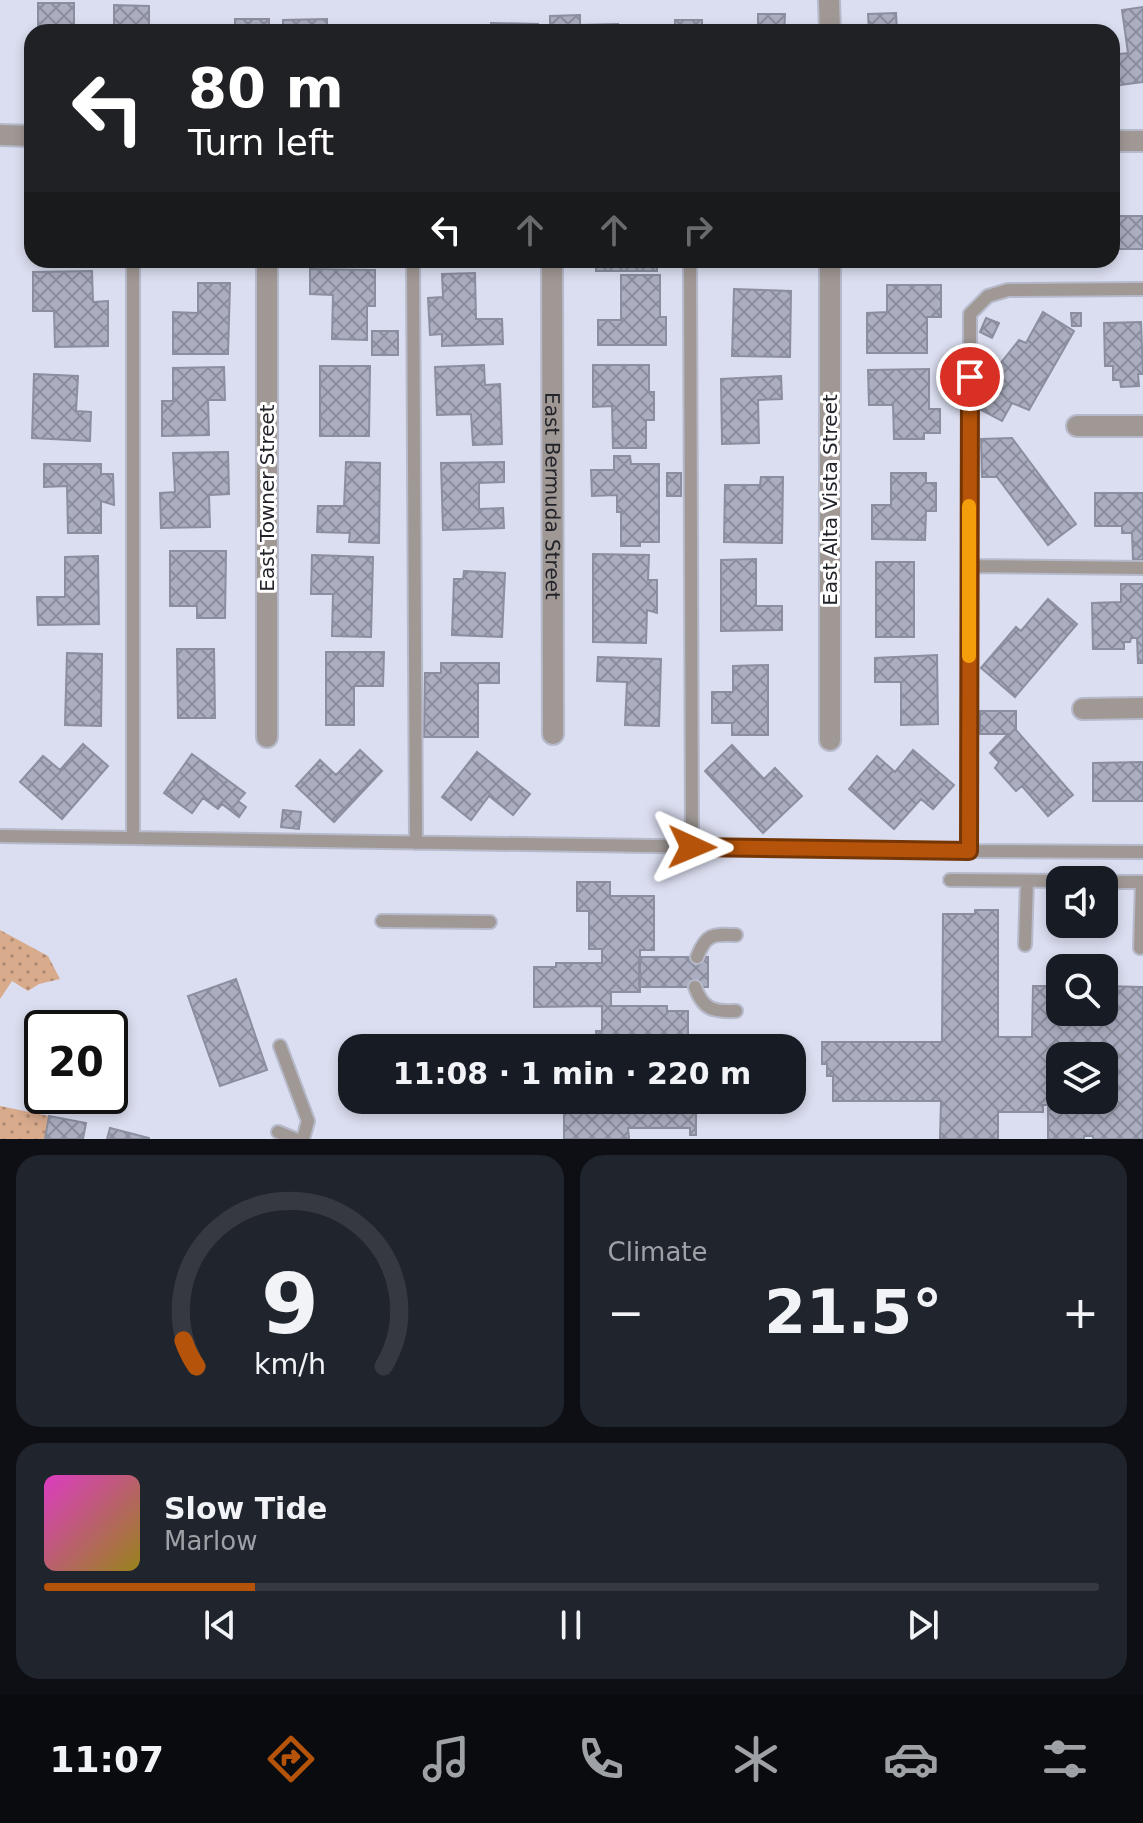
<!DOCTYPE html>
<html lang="en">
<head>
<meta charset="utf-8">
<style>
	body { margin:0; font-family:"DejaVu Sans",sans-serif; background:#20242c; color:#f1f3f6; height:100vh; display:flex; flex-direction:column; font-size:30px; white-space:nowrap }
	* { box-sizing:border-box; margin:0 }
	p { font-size:26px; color:#9ea1a6 }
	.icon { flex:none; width:44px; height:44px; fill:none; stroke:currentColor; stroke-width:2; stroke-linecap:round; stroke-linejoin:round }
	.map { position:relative; height:1139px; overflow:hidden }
	.panel { display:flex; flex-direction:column; gap:16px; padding:16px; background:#0d0f14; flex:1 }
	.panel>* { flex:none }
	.top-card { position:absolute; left:24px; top:24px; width:1096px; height:244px; border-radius:24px; box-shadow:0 4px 12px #0003; background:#202124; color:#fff; overflow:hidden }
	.controls { position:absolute; left:1046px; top:866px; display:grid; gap:16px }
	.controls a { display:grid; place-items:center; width:72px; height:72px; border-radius:16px; background:#171b24; box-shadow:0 4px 12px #0003; font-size:40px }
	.speed { position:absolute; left:24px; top:1010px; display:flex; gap:16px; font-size:40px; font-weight:700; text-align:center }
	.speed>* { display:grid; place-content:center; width:104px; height:104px; border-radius:50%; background:#171b24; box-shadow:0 4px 12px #0003; line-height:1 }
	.speed .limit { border:4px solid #111; border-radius:12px; background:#fff; color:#111 }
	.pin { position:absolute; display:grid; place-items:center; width:68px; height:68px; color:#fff; margin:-34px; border:4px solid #fff; border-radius:50%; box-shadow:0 2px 8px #0007 }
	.me { position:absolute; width:88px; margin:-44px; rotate:91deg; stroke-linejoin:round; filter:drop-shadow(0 0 6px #0008) }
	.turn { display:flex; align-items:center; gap:28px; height:168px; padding:0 32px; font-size:36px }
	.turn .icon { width:104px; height:104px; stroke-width:2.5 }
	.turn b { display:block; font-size:56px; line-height:68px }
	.lanes { display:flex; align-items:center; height:76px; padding:0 32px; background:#0003; justify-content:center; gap:40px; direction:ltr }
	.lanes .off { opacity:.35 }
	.big { font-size:60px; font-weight:700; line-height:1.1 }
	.panel .tile { flex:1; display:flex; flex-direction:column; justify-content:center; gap:12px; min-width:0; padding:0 28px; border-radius:24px; background:#20242c }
	.panel .dial { align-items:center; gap:0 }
	.dial svg { height:208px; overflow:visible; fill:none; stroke:#363941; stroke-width:7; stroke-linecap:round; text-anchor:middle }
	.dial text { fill:#f1f3f6; stroke:none }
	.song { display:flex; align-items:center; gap:24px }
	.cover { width:96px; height:96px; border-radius:12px; background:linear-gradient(135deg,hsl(310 70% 55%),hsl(50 70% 35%)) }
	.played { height:8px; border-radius:4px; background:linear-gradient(90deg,#b45309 20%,#363941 20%) }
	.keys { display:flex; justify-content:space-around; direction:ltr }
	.heat { display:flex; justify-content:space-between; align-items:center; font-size:44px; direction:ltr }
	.panel .tiles { flex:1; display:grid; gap:16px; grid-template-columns:1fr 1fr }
	.tile:last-child { grid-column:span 2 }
	.trip { position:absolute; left:338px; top:1034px; width:468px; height:80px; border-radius:24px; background:#171b24; box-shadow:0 4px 12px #0003; font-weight:700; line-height:80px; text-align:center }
	.tab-bar { display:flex; height:128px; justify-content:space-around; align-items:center; background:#090b0e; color:#9ea1a6 }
	.tab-bar .icon { width:56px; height:56px }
	.tab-bar .current { color:#b45309 }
	.tab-bar b { font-size:36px; color:#f1f3f6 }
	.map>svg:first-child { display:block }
</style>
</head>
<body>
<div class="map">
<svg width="1143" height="1139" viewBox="0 0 1143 1139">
	<defs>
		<pattern id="grass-dots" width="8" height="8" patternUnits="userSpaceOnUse" patternTransform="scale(2)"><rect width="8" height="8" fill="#d9ab8d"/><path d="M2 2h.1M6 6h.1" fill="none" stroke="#b08b73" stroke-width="1.8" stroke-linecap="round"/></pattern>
		<pattern id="building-cross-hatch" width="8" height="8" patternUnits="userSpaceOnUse" patternTransform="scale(2)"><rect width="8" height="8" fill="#abaec0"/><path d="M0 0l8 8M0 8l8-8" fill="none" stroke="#8b8d9c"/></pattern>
	</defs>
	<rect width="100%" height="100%" fill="#dbdef0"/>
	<!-- grass -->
	<path fill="url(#grass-dots)" d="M0,930L48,956L60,979L39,984L28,991L12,981L0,999Z
		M0,1106L49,1116L45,1139H0Z"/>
	<!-- building -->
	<path fill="url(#building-cross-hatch)" stroke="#8b8e9f" stroke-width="2" fill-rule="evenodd" d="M38,3H74V32H38Z
		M114,5L149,6V32H114Z
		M1143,7V82L1112,86V55L1128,53L1122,10Z
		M896,13L897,32H869L868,14Z
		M758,14H785L784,32H731L732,25L758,26Z
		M580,15V25L618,24L619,32H550V16Z
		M235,19H269V32H212V30H235Z
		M327,19V32H283V20Z
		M675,20H702V29H707V32H675Z
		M491,23L538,24V32H491Z
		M1115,216H1143V249H1115Z
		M596,260H657V271H596Z
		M310,269L375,270V306H367V340L332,339L333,295L310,294Z
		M92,271L93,302L108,301V346L55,347L54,311H33V272Z
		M475,273L476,319H502L503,344L442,346V334L430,335L428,298L443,297L442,274Z
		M621,275H660V317H666V345H598V320H621Z
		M198,283H230L228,354H173V312L198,313Z
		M887,285H941V317H927V353H867V313L887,312Z
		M734,289L791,291L790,357L732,356Z
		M1043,312L1074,331L1029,410L1012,403L1002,421L981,410L980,389L1019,340L1026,343Z
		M1071,313H1081V326H1072Z
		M986,318L999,323L992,338L980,332Z
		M1141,322L1143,374H1138L1139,386L1121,387L1120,380H1113V366H1105L1104,323Z
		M372,331H398V355H372Z
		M484,365L485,385L500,384L502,444L473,445L471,414L437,415L435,367Z
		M593,365H649V392H654V420H646V448H613L612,406L593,407Z
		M320,366H370L369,436H320Z
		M224,367L225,400H208L209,435L162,436V401H173V368Z
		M929,369V409H940V433H924V439H894L893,405H869L868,370Z
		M34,374L78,376L76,411L91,412L90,441L32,438Z
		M781,376L782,399L758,400L759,443L722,444L721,379Z
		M1012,438L1076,524L1048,545L997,477H982L981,439Z
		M228,452L229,494L209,495L210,527L161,528L160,493L175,492L173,453Z
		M614,456H630L631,464H659V542H640V546H621V512H617V495L592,496L591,470H614Z
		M346,462L380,463L379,543L349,542L350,533L317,532L318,506H344Z
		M504,462V482L479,483V509L503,508L504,528L443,530L441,463Z
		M44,464H101V474H113L114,505L101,501V533H68L67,486L44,487Z
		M667,473H681V496H667Z
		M891,473H926V483H936V511H926L925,540L872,539V505H891Z
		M761,477H783L782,543L724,542L725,485H760Z
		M1095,493H1143V560H1133L1132,533H1122V526H1095Z
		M170,551H226L225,618H197V606H170Z
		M593,554L649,555L648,580H657V613L647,610L646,643L593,642Z
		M312,555L373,557L371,637L332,636L333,594H311Z
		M98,556L99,624L38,625L37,597H65V557Z
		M756,559V606H782V630L721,631V560Z
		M876,562H914V637H876Z
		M464,571L505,573L502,637L452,635L454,579H463Z
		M1121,584H1143V663H1138L1137,638H1131L1130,642H1124V649H1093L1092,603L1121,602Z
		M1048,599L1077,624L1015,697L981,668L1016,627L1021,631Z
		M177,649H214L215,718H178Z
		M326,652H384L383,686H354V725H326Z
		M67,653L102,654L101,726L65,725Z
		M937,655L938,724L901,725V682H875V658Z
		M598,657L661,659L659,726L625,725L627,682L597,681Z
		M441,663H499V683H478V737H424L425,673H441Z
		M768,665V735H732V723H712V692H733V666Z
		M980,711H1016V730L1073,795L1048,816L1022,786L1016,791L995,768L999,762L990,753L1008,734H980Z
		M83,744L108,766L62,819L20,782L43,756L60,770Z
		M732,745L764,779L775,768L802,796L763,833L705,771Z
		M360,750L382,771L334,822L296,786L320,760L336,775Z
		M913,750L954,785L933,809L921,799L894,829L849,789L877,756L895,772Z
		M477,752L530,794L513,815L489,796L471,820L442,797Z
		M192,754L245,793L238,801L246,807L239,817L222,804L218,809L203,798L192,813L164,793Z
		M1143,762V801H1093V763Z
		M283,810L301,812L299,829L281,827Z
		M577,882H610V896H654V950H640V992H611V1006H667V1011H688V1048H528V1043H550V1038H596V1031H602V1006L534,1007V967H556V963H602V949H589V911H577Z
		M975,910H998V1037H1032L1033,986H1060V1012H1104V986L1143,987V1139H1093V1136H1084V1139H1048V1105H1043V1112H998V1139H940L941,1101H833V1076H827V1064H822V1042H942L943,914H975ZM1060,1056H1104V1100H1060Z
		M639,957H708V987H639Z
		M236,979L267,1070L220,1086L188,996Z
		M550,1100H696V1135H690V1128H628L629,1139H564V1108H550Z
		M49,1116L86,1123L83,1139H45Z
		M110,1128L149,1138V1139H107Z"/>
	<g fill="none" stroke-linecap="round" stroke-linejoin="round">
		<defs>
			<path id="service" d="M133,260V838
				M413,260L416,843
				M690,260L692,847
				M1143,289L1008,290L988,296L970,314L969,851L1143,852
				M969,566L1143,568
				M0,836L969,851
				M950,880L1060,881
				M1104,882H1143
				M382,921L490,922
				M1025,945L1027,881
				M1140,948L1142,882
				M697,957C706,934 712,934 736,935
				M695,987C703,1010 714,1012 736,1011
				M280,1046L308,1121L303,1139
				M278,1132L295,1139"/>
			<g id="minor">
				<path d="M829,0L830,32"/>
				<path d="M0,135L32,136"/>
				<path d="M1112,141H1143"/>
				<path id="s1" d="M552,260L553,734"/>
				<path d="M830,260V740"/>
				<path d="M1077,426H1143"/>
				<path d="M1083,709L1143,708"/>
				<path d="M267,737V260"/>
			</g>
		</defs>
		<!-- service casing -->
		<use href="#service" stroke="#b6b9c9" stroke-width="16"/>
		<!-- minor casing -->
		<use href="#minor" stroke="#b6b9c9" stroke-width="24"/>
		<!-- service -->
		<use href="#service" stroke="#a09894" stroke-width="12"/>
		<!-- minor -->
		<use href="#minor" stroke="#a09894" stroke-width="20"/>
	</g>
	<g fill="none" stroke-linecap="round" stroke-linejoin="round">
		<defs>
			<path id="route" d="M692,847L969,851L970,377"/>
		</defs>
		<!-- route casing -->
		<use href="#route" stroke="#753606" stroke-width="20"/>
		<!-- route -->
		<use href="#route" stroke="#b45309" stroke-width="14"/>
		<!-- slow -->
		<path stroke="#f59e0b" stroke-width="14" d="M969,656V506"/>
	</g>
	<g text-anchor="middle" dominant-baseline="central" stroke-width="6" stroke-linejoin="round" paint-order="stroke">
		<!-- street labels -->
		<g font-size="20" fill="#23242b" stroke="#fff">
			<text stroke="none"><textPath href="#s1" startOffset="236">East Bermuda Street</textPath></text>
			<text transform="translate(267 498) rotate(-90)">East Towner Street</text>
			<text transform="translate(830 500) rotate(-90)">East Alta Vista Street</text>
		</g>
	</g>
</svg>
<div class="controls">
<a><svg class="icon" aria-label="sound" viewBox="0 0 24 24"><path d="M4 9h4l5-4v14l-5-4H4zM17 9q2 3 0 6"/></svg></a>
<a><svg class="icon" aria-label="search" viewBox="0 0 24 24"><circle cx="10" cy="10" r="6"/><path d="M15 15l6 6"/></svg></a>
<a><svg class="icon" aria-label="layers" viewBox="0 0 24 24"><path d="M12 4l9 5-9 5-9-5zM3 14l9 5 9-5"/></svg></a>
</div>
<div class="speed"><div class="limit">20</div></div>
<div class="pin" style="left:970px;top:377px;background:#d93025"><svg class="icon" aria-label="arrive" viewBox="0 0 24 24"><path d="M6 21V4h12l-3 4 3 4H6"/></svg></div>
<svg class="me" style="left:692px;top:847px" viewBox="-20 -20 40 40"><path d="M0-17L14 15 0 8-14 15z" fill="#b45309" stroke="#fff" stroke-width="4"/></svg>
<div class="trip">11:08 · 1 min · 220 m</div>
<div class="top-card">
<div class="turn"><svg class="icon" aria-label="left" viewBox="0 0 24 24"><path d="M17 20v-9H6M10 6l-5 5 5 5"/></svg><div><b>80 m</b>Turn left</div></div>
<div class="lanes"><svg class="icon" aria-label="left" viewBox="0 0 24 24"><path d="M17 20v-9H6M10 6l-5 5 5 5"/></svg><svg class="icon off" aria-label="ahead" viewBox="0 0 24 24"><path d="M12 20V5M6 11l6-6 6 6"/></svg><svg class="icon off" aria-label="ahead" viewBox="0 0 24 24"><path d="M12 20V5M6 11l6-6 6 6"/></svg><svg class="icon off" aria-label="right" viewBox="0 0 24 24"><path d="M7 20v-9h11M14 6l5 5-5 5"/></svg></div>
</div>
</div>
<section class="panel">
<div class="tiles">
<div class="tile dial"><svg viewBox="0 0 100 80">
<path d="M14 69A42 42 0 1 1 86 69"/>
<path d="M14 69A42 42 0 0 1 9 59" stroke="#b45309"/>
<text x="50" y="56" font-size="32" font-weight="700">9</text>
<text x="50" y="72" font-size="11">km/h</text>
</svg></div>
<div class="tile"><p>Climate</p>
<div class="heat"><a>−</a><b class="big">21.5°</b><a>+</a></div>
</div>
<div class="tile">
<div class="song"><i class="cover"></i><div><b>Slow Tide</b><p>Marlow</p></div></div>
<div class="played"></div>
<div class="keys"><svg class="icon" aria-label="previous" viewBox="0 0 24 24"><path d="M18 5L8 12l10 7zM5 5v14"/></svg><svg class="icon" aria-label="pause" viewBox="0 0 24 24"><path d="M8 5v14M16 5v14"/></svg><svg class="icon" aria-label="next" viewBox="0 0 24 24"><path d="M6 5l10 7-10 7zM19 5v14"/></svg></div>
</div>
</div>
</section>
<nav class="tab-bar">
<b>11:07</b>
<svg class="icon current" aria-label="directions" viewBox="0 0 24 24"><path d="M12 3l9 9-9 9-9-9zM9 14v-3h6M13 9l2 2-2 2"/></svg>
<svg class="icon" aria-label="music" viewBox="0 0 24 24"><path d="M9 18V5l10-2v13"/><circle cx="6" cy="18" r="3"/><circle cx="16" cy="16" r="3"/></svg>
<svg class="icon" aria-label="phone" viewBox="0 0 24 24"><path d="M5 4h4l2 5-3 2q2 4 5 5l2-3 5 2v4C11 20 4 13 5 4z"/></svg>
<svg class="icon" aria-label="climate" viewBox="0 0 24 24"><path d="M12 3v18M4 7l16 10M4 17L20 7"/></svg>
<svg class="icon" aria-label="car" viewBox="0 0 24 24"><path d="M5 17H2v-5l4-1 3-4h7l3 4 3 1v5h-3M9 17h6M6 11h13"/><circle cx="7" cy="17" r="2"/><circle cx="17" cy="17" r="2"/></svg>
<svg class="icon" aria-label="filters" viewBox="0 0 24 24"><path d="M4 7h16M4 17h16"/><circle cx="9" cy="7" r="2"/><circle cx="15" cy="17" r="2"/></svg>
</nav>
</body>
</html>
